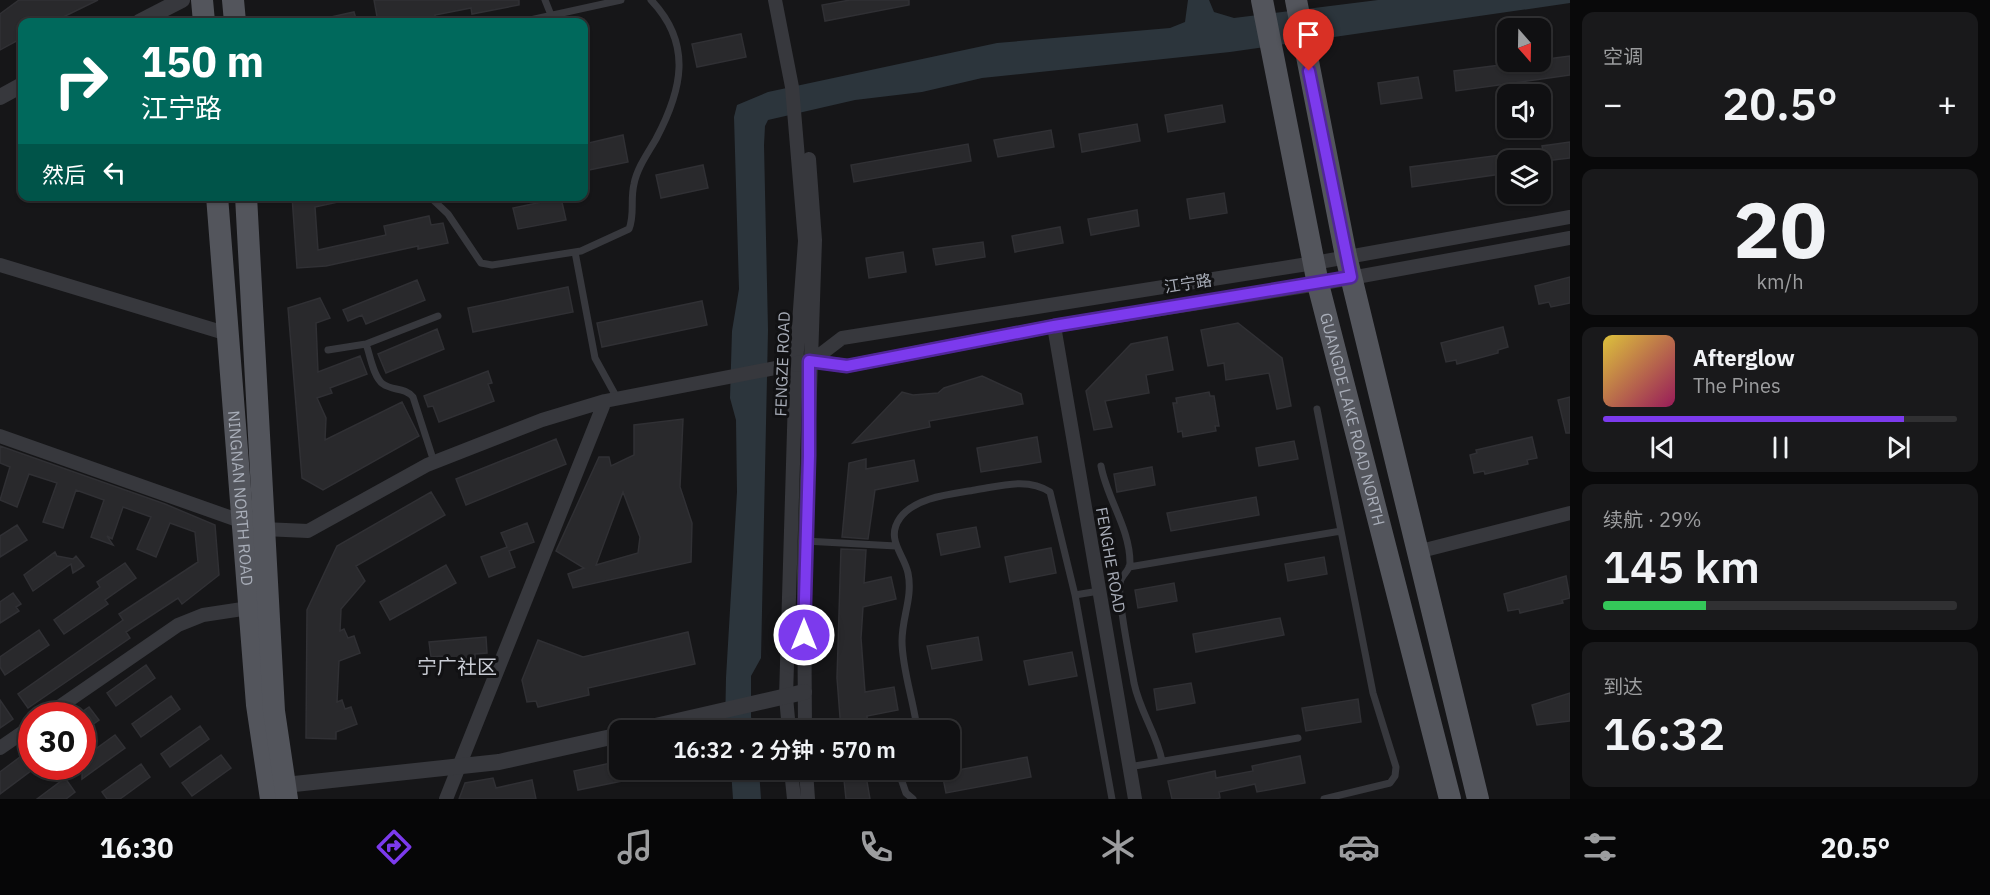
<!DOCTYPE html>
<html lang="zh">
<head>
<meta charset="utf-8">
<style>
	body { margin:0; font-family:"IBM Plex Sans","Noto Sans SC",sans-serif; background:#19191b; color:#f1f3f6; height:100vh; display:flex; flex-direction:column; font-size:22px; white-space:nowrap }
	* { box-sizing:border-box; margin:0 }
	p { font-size:20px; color:#9c9d9f }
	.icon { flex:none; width:33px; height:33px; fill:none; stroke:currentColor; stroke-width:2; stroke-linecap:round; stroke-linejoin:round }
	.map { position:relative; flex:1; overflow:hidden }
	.details { display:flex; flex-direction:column; gap:12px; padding:12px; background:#09090a; width:420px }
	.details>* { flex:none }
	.banner { position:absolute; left:18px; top:18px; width:570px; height:183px; border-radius:12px; box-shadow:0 2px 4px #0004,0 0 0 2px #303032; background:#00695c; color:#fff; overflow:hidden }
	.needle { width:39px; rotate:160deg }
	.tools { position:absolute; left:1497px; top:18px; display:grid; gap:12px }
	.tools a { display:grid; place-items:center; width:54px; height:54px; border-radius:12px; background:#101012; box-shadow:0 2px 4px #0004,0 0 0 2px #303032; font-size:30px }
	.speed { position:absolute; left:18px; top:702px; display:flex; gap:12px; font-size:30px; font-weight:700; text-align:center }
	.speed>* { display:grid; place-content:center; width:78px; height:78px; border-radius:50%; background:#101012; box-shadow:0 2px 4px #0004,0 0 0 2px #303032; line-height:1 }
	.speed .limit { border:9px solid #d22; background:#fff; color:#111 }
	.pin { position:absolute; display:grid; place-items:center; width:51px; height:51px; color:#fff; margin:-62px -26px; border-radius:50% 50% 50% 0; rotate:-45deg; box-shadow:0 0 6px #0007 }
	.pin .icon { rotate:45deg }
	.me { position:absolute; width:66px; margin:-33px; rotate:0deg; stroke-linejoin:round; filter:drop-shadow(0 0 4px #0008) }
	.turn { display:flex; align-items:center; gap:21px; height:126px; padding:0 24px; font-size:27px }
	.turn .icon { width:78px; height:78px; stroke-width:2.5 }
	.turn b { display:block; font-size:42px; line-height:51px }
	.then { display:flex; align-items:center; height:57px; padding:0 24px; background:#0003; gap:12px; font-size:22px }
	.big { font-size:45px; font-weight:600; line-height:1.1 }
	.details .tile { flex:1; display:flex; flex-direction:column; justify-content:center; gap:9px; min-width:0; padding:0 21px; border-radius:12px; background:#19191b }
	.details .dial { align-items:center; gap:0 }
	.dial b { font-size:78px; line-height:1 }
	.song { display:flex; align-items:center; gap:18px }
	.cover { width:72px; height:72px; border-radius:9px; background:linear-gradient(135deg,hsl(50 70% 55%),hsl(330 70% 35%)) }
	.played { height:6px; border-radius:3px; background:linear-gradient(90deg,#7c3aed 85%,#303032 85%) }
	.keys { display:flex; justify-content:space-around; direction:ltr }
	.heat { display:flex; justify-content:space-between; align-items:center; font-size:33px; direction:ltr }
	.charge { height:9px; border-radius:4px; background:linear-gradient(90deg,#34c759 29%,#303032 0) }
	.trip { position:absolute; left:609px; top:720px; width:351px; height:60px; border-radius:12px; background:#101012; box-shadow:0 2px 4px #0004,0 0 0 2px #303032; font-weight:600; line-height:60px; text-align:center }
	.menu { display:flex; height:96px; justify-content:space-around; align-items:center; background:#060607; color:#9c9d9f }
	.menu .icon { width:42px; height:42px }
	.menu .on { color:#7c3aed }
	.menu b { font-size:27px; color:#f1f3f6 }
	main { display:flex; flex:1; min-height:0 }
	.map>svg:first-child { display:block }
</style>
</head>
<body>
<main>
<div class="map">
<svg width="1570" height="799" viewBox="0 0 1570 799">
	<rect width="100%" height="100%" fill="#161618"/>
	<!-- water -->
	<path fill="#2c353c" d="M1188,0H1209L1214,12L1234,18L1378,0H1570V3L1230,52L982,78L922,92L855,100L768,120L765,126L764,145L768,330L761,658L751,676V717L756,730H725L726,678L737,492L736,420L730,398L732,331L739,289L734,117L737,105L768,92L997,43L1170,28L1185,22Z
		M731,770H759L761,799H733Z"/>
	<!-- building -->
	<path fill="#29292c" stroke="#303034" stroke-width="1.5" fill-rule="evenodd" d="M19,0H98L53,22H22V38L0,50V14Z
		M374,0H519V5L472,14L471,8L435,15L436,22H378Z
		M850,0H909V5L825,21L822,5Z
		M354,12L357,22H327L326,18Z
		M741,34L746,57L697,67L692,44Z
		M1570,56V75L1456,91L1454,71Z
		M1418,77L1422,98L1381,104L1378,83Z
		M1222,105L1225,122L1168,132L1165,115Z
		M1137,124L1140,141L1082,152L1079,134Z
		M1051,130L1054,147L998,157L994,140Z
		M623,135L628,162L584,171V144Z
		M1570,142V158L1545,161L1542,146Z
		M968,144L971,161L854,182L851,165Z
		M1508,154V173L1412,187L1410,167Z
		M703,165L708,188L661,198L656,175Z
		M1224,193L1227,213L1190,219L1187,199Z
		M292,196H343V201L315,207L318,250L386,235L384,226L429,216L431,225L443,223L448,243L418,249V246L326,266L297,268Z
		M561,198L566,220L518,229L513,208Z
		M1137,210L1139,226L1091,235L1088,219Z
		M1060,227L1063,243L1015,252L1012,236Z
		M983,242L985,257L936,265L933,249Z
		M903,252L906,272L869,278L866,258Z
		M1570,277V303L1551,307L1549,302L1539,304L1535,286Z
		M417,280L425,300L366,324L362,315L348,321L343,310Z
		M568,287L573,312L473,332L468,308Z
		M320,298L330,318L316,323L318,372L360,356L367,374L330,388L332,393L317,398L326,418L325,440L402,402L419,436L323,490L302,478L288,308Z
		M702,301L707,325L602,347L597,323Z
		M1238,323L1282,358L1291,406L1277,409L1269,373L1226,380L1224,363L1208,366L1201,330Z
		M1503,327L1508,347L1498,350V353L1457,364L1456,360L1446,362L1441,343Z
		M437,329L444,349L386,373L378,354Z
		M1167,337L1173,370L1146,375L1149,393L1105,401L1112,427L1094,430L1086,391L1131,344Z
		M488,371L492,383L488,384L494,401L439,422L433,406L428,407L424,396Z
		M982,376L1021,394L1023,404L929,421L930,427L853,443L902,392L913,395L938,393L944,388Z
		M1209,392L1210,396H1214L1219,426H1215L1216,431L1183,437L1182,431L1178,432L1173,403H1177L1176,398Z
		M1570,397V433H1566L1558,400Z
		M683,419L680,487L692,523L691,562L573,588L568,574L584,568L556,551L599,457H609L611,466L634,455V425ZM623,492L640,537L638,553L596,565Z
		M1037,437L1041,462L981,472L977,448Z
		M1532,437L1537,458L1527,460L1528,464L1485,474L1484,471L1474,473L1470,455L1477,453L1476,450Z
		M556,439L566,464L466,505L456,479Z
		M1294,441L1298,459L1259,466L1256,448Z
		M0,446L165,504L215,525L219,575L182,604L178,598L126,632L130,638L28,708L18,694L123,620L119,614L198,562L195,532L170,523L156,557L137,549L151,517L123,507L112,539L107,536L113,545L91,537L104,500L76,490L63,528L43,522L57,483L29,474L17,507L0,500L10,467L0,463Z
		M866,459V469L914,460L918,481L875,490L868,539L842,537L849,463Z
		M1152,467L1155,485L1117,492L1114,474Z
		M431,492L445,515L356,566L365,581L341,609L340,631L344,629L348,638L354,636L360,653L339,661L337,702L342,700L345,709L351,707L357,724L336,732V739L306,738L307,610L337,546Z
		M1256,497L1259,515L1171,531L1167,513Z
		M527,523L534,542L509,551L515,567L489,577L481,557L507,547L501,533Z
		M17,525L27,540L0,557V536Z
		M976,527L980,547L941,555L937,534Z
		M1051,548L1056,573L1010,582L1005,557Z
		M841,549L866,550L864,583L891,577L896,599L863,607L861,638L865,692L894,687L898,710L867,716L868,730H841L837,678Z
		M55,552L57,556L73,559L76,556L84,566L73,573L71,564L33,591L24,575Z
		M1324,557L1327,574L1288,581L1285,564Z
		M125,563L136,578L105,600L108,604L64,634L54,620L100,587L97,582Z
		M446,565L456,583L390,620L380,602Z
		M1566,576L1570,598L1562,600L1563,603L1520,613L1519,609L1508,611L1504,594Z
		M1174,583L1177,601L1138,608L1135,590Z
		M13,593L21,604L16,607L19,611L0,623V602Z
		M1280,618L1284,635L1196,652L1193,634Z
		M39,630L49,645L5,675L0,667V657Z
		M688,632L695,664L588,688L589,695L538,707L536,701L527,702L522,680L538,640L583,657Z
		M486,637L487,653L475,654V658L443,661L442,656L431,657L429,642Z
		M978,637L982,660L932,669L927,646Z
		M1072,652L1077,676L1029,685L1024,661Z
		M146,665L155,678L116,706L107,693Z
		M1191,683L1195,703L1157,710L1154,689Z
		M1570,693V721L1537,725L1532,705Z
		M171,696L180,709L141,737L132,724Z
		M1358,699L1361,722L1306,731L1302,708Z
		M0,700L13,719L0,728Z
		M89,707L99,720L82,732V712Z
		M200,726L209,739L170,767L161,754Z
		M115,735L125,748L82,779V759Z
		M32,748V770L0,794V772Z
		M221,755L231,768L192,796L182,783Z
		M1300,756L1305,783L1257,792L1255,784L1219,792L1220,798L1215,799H1172L1168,781L1215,771L1216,778L1253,771L1252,766Z
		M1027,757L1031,777L946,793L942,773Z
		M620,761V770H657V774L578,790L574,771Z
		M141,764L150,777L120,799H107L102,792Z
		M843,770H865L870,799H846Z
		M65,778L75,792L66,799H37Z
		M493,778L496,788L532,780L536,799H459L465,783Z"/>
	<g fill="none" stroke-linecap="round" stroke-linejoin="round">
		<!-- service -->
		<path stroke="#37383d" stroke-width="7" d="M545,0L551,15
			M521,22L621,0
			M429,196L448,214L481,263L492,265L581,251L629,229C635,214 630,200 634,184C637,168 648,153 656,139C682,90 693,44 651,0
			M575,252L595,358L617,398
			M366,344C370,354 373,377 383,384C393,391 404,387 413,397L434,462
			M328,350L366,344L438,316
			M1317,409L1373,693L1396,767L1395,776L1390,783L1324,799
			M1101,466C1107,499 1130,528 1130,563C1130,571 1121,575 1120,583C1117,599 1131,664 1134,683C1140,712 1157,734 1162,761
			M805,541L896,546
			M1129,567L1341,531
			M1099,591L1075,595L1112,799
			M897,730L912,728L916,722C912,696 902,667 902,641C902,617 913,597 908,573C904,554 885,539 900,518C915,497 952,494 975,490C1000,486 1028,477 1050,492L1075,595
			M1129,767L1298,738
			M898,770L906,793L913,799"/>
		<!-- minor -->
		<path stroke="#37383d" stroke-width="14" d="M775,0L792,87L805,241L796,364L786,697L789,730
			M0,265L228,334
			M1054,326L1135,799
			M812,361L842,338L1314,263L1570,217
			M812,361L847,366L1054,326L1318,284L1570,238
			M0,436L263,529L308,531L427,465L542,420L605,401L796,364
			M1417,552L1570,513
			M46,716L178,625L203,615L249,608
			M805,730L804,571L815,240L809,159
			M0,748L32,726
			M791,770L794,799
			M806,770L808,799
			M446,799L605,401"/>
		<!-- tertiary -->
		<path stroke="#37383d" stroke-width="16" d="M139,22L182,0
			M0,97L22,85
			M796,364L812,361
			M638,730L804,692
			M285,785L499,762L620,735"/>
		<!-- primary -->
		<g stroke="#53555c" stroke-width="22">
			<path d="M202,0L204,22"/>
			<path d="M233,0L235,22"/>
			<path id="s1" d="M1262,0L1318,284L1450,799"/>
			<path d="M1296,0L1346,256L1478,799"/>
			<path id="s2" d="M217,196L257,705L271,799"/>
			<path d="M246,196L274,711L287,799"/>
		</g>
	</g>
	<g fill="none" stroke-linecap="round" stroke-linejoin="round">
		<defs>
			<path id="route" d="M804,635L809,456V361L847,366L1054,326L1351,277L1309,71"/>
		</defs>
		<!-- route casing -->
		<use href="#route" stroke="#51269a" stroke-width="15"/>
		<!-- route -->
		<use href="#route" stroke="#7c3aed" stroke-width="10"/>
	</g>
	<g text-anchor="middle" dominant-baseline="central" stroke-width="6" stroke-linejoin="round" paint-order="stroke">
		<!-- street labels -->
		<g font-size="16" fill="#a8adb8" stroke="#111113">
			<text transform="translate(1188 283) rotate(-9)">江宁路</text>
			<text transform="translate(782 364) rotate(-88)">FENGZE ROAD</text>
			<text stroke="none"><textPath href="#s1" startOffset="429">GUANGDE LAKE ROAD NORTH</textPath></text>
			<text stroke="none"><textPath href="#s2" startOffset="303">NINGNAN NORTH ROAD</textPath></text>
			<text transform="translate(1111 560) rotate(80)">FENGHE ROAD</text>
		</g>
		<!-- quarter labels -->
		<g font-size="20" fill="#c9ccd4" stroke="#111113">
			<text x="457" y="666">宁广社区</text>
		</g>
	</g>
</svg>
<div class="tools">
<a><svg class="needle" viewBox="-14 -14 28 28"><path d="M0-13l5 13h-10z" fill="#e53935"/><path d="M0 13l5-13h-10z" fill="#9c9d9f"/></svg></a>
<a><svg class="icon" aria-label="sound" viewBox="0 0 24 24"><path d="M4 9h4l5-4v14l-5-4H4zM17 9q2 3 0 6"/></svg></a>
<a><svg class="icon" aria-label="layers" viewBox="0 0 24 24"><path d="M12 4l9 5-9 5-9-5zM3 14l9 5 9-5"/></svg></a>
</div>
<div class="speed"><div class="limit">30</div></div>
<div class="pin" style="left:1309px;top:71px;background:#d93025"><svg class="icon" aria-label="arrive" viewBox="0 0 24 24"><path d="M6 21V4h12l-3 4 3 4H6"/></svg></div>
<svg class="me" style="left:804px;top:635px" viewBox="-20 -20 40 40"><circle r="17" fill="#7c3aed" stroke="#fff" stroke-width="3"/><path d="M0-11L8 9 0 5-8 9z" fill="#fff"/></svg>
<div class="trip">16:32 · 2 分钟 · 570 m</div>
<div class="banner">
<div class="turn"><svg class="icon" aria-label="right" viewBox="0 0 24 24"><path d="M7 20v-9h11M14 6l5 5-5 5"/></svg><div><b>150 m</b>江宁路</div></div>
<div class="then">然后<svg class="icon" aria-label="left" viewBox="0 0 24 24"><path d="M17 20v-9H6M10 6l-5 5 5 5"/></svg></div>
</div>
</div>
<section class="details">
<div class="tile"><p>空调</p>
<div class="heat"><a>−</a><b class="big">20.5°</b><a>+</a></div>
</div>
<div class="tile dial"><b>20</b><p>km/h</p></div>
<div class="tile">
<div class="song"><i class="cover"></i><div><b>Afterglow</b><p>The Pines</p></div></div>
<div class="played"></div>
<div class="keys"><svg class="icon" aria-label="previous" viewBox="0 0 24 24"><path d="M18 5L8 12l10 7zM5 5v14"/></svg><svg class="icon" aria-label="pause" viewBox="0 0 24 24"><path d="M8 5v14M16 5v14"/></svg><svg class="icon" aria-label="next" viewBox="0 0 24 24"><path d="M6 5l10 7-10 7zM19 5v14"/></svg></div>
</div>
<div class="tile"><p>续航 · 29%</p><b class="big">145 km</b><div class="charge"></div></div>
<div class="tile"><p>到达</p><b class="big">16:32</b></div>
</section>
</main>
<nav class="menu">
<b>16:30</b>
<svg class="icon on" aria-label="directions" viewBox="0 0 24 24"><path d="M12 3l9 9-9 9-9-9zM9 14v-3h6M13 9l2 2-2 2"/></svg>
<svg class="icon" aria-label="music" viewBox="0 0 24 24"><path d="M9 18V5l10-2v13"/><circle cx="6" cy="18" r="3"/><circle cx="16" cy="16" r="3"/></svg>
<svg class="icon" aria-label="phone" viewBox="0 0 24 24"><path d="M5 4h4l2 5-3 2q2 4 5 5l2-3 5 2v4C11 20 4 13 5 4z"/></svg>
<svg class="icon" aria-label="climate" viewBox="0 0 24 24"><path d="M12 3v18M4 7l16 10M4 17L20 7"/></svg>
<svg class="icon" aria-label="car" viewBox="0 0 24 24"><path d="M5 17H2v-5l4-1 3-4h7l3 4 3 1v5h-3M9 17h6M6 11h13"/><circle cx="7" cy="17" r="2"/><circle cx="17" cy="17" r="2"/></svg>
<svg class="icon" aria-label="filters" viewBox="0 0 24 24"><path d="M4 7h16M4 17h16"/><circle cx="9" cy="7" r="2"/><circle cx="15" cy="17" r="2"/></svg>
<b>20.5°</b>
</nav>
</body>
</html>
